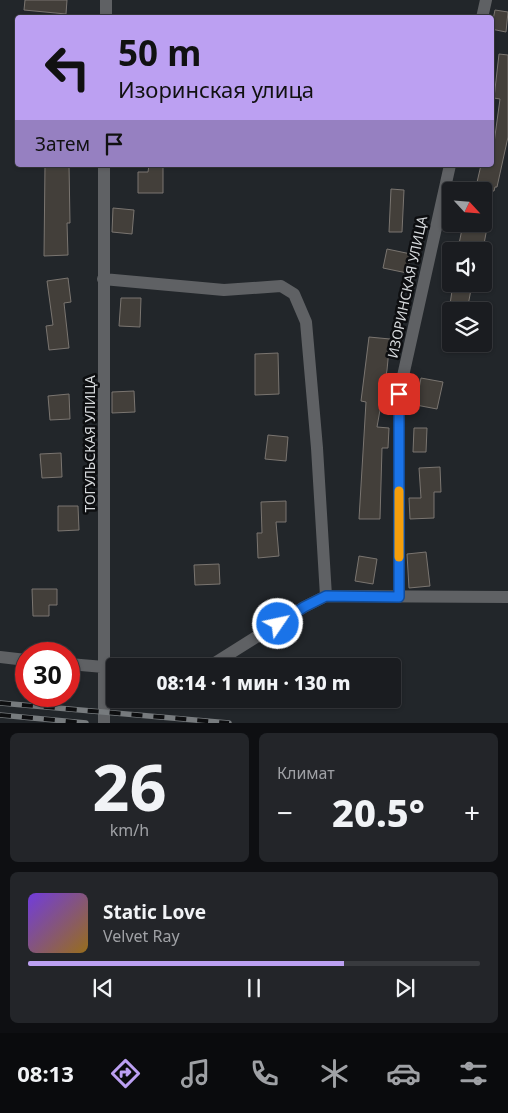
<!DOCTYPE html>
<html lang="ru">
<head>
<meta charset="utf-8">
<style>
	body { margin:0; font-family:"Noto Sans",sans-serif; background:#232529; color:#f1f3f6; height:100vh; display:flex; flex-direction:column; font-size:19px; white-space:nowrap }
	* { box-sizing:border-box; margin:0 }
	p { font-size:16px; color:#9fa1a5 }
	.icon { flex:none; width:28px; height:28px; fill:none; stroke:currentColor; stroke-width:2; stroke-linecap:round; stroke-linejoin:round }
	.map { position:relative; height:723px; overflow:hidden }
	.side { display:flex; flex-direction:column; gap:10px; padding:10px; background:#0e0f12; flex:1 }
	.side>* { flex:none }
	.top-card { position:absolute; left:15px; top:15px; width:479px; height:152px; border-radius:5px; box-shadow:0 1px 4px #0004,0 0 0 1px #383a3e; background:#bca0f2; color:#111; overflow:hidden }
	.needle { width:32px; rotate:116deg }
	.fabs { position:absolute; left:442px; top:182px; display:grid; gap:10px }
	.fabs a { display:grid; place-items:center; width:50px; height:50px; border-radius:5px; background:#1a1c20; box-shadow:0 1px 4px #0004,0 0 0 1px #383a3e; font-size:25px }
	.speed { position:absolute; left:15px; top:642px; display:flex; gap:10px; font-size:25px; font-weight:700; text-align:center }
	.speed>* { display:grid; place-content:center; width:65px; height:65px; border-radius:50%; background:#1a1c20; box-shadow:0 1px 4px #0004,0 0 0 1px #383a3e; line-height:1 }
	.speed .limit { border:8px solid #d22; background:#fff; color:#111 }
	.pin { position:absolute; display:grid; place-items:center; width:42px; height:42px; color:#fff; margin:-21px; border-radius:10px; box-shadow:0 2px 8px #0006 }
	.me { position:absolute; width:55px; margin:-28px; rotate:56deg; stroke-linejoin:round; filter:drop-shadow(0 0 4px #0008) }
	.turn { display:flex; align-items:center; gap:18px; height:105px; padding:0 20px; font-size:22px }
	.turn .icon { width:65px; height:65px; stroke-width:2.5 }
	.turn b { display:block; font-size:35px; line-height:42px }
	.then { display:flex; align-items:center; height:48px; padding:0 20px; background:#0003; gap:10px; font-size:19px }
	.big { font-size:38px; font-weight:800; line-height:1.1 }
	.side .card { flex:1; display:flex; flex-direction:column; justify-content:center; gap:8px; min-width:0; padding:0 18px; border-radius:8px; background:#232529 }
	.side .dial { align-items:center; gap:0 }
	.dial b { font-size:65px; line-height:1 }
	.song { display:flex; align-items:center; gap:15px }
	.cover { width:60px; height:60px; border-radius:8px; background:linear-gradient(135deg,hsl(260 70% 55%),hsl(40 70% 35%)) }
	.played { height:5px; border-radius:2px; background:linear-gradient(90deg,#bca0f2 70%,#383a3e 70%) }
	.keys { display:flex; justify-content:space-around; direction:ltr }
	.heat { display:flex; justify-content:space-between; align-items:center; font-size:28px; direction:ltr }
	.side .tiles { flex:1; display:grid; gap:10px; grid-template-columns:1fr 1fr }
	.card:last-child { grid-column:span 2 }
	.trip { position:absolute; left:106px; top:658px; width:295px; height:50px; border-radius:5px; background:#1a1c20; box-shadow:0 1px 4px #0004,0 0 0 1px #383a3e; font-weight:800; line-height:50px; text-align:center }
	.tabs { display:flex; height:80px; justify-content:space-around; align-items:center; background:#0a0b0d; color:#9fa1a5 }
	.tabs .icon { width:35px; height:35px }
	.tabs .on { color:#bca0f2 }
	.tabs b { font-size:22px; color:#f1f3f6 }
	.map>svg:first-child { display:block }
</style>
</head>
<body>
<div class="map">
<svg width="508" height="723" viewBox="0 0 508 723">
	<rect width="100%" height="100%" fill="#22262a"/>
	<!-- building -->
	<path fill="#433f3a" stroke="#7a7570" d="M25,0H67L66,14L24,10Z
		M495,10L508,12L506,32L491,29Z
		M499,54L508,55V137L497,187H495L494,191H475L481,165H491L500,99L494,98Z
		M45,165H69L70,223H67L68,255L44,256Z
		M149,165H163V193H138V172H148Z
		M391,189L404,190L402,232H389Z
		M113,208L134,210L132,234L112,232Z
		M463,224L487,228L483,249L459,244Z
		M387,249L411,254L407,273L383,268Z
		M68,278L71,302L64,303L69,348L49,350L46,326L53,325L47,281Z
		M453,284H472L467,311H449Z
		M121,298H141L140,327L119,326Z
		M369,337L390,339L387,370L377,427L389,428L388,448H382L380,519H359L366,402L361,401Z
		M278,353L279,394L255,395V354Z
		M421,378L443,382L437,409L416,405Z
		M134,391L135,412L112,413V392Z
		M69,394L70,419L50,420L48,396Z
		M414,428H427L426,452H413Z
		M268,435L288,437L286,461L265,459Z
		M61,453L62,477L42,478L40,454Z
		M440,467L441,492H434V518L410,519L409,498H421L419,468Z
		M286,501V522H276L279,556L258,558L257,533H262L261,502Z
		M58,506H78L79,530L58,531Z
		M426,552L430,586L409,588L407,554Z
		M359,556L377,559L373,584L355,581Z
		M219,564L220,584L195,585L194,565Z
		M32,589H57V605H49V616H33Z"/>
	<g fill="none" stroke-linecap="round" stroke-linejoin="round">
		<!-- minor -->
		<path stroke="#5f6164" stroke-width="12" d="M106,18V0
			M482,18L486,0
			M104,165V723
			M103,279L224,290L281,286L294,294L306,322L317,448L326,596
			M399,597V394L450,165
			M0,657L26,660
			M69,664L104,667
			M210,666L304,607L326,596L508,597"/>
		<defs>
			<path id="rail" d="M0,703L229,723
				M0,715L86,723"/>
		</defs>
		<!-- rail casing -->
		<use href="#rail" stroke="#777b7e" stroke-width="5.5"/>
		<!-- rail -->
		<use href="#rail" stroke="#0d0e10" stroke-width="4" stroke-dasharray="11" stroke-linecap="butt"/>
	</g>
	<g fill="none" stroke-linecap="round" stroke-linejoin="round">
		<defs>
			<path id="route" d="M278,624L304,607L326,596L399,597V394"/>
		</defs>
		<!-- route casing -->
		<use href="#route" stroke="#114b97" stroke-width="12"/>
		<!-- route -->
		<use href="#route" stroke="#1a73e8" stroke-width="9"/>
		<!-- slow -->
		<path stroke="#f59e0b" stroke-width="9" d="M399,491V557"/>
	</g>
	<g text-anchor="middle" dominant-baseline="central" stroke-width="5" stroke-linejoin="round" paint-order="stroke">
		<!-- street labels -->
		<g font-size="14" fill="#d6d9dc" stroke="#0d0e10">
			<text transform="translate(407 287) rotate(-78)">ИЗОРИНСКАЯ УЛИЦА</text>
			<text transform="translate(89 444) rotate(-90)">ТОГУЛЬСКАЯ УЛИЦА</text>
		</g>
	</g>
</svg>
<div class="fabs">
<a><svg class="needle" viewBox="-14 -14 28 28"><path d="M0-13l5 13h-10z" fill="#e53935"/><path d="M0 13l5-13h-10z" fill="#9fa1a5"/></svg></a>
<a><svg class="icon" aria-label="sound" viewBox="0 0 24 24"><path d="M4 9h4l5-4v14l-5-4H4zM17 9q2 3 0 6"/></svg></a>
<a><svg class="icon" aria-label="layers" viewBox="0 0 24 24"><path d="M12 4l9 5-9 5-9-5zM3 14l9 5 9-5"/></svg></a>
</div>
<div class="speed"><div class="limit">30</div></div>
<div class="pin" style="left:399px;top:394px;background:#d93025"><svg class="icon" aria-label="arrive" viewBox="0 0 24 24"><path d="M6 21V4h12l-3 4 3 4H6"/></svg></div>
<svg class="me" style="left:278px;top:624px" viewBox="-20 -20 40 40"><circle r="17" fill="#1a73e8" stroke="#fff" stroke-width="3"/><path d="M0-11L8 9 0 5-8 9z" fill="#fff"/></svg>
<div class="trip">08:14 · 1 мин · 130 m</div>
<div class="top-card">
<div class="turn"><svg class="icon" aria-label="left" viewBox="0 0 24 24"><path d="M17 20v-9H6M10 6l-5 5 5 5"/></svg><div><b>50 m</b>Изоринская улица</div></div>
<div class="then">Затем<svg class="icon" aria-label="arrive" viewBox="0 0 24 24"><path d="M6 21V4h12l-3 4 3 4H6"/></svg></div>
</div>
</div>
<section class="side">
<div class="tiles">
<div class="card dial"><b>26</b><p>km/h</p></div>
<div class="card"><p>Климат</p>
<div class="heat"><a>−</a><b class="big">20.5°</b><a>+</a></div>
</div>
<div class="card">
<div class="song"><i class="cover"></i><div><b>Static Love</b><p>Velvet Ray</p></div></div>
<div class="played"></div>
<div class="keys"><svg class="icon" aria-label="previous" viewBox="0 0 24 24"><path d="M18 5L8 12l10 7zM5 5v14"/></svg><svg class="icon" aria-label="pause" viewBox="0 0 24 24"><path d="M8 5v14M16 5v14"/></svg><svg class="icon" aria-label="next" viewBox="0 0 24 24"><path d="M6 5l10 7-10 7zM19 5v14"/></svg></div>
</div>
</div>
</section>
<nav class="tabs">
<b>08:13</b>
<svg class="icon on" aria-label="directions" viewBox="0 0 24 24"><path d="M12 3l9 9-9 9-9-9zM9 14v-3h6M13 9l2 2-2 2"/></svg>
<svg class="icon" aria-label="music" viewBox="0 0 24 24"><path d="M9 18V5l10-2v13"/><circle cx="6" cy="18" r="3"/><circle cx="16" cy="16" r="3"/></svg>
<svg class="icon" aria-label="phone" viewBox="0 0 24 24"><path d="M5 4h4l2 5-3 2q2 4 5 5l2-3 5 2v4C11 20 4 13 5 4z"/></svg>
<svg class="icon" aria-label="climate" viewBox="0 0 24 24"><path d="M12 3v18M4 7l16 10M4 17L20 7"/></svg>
<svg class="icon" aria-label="car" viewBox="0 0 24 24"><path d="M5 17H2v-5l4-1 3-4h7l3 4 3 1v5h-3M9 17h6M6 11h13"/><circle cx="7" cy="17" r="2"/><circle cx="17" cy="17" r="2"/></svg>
<svg class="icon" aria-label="filters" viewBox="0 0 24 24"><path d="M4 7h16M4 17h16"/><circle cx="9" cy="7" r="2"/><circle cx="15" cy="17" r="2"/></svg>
</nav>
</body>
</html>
